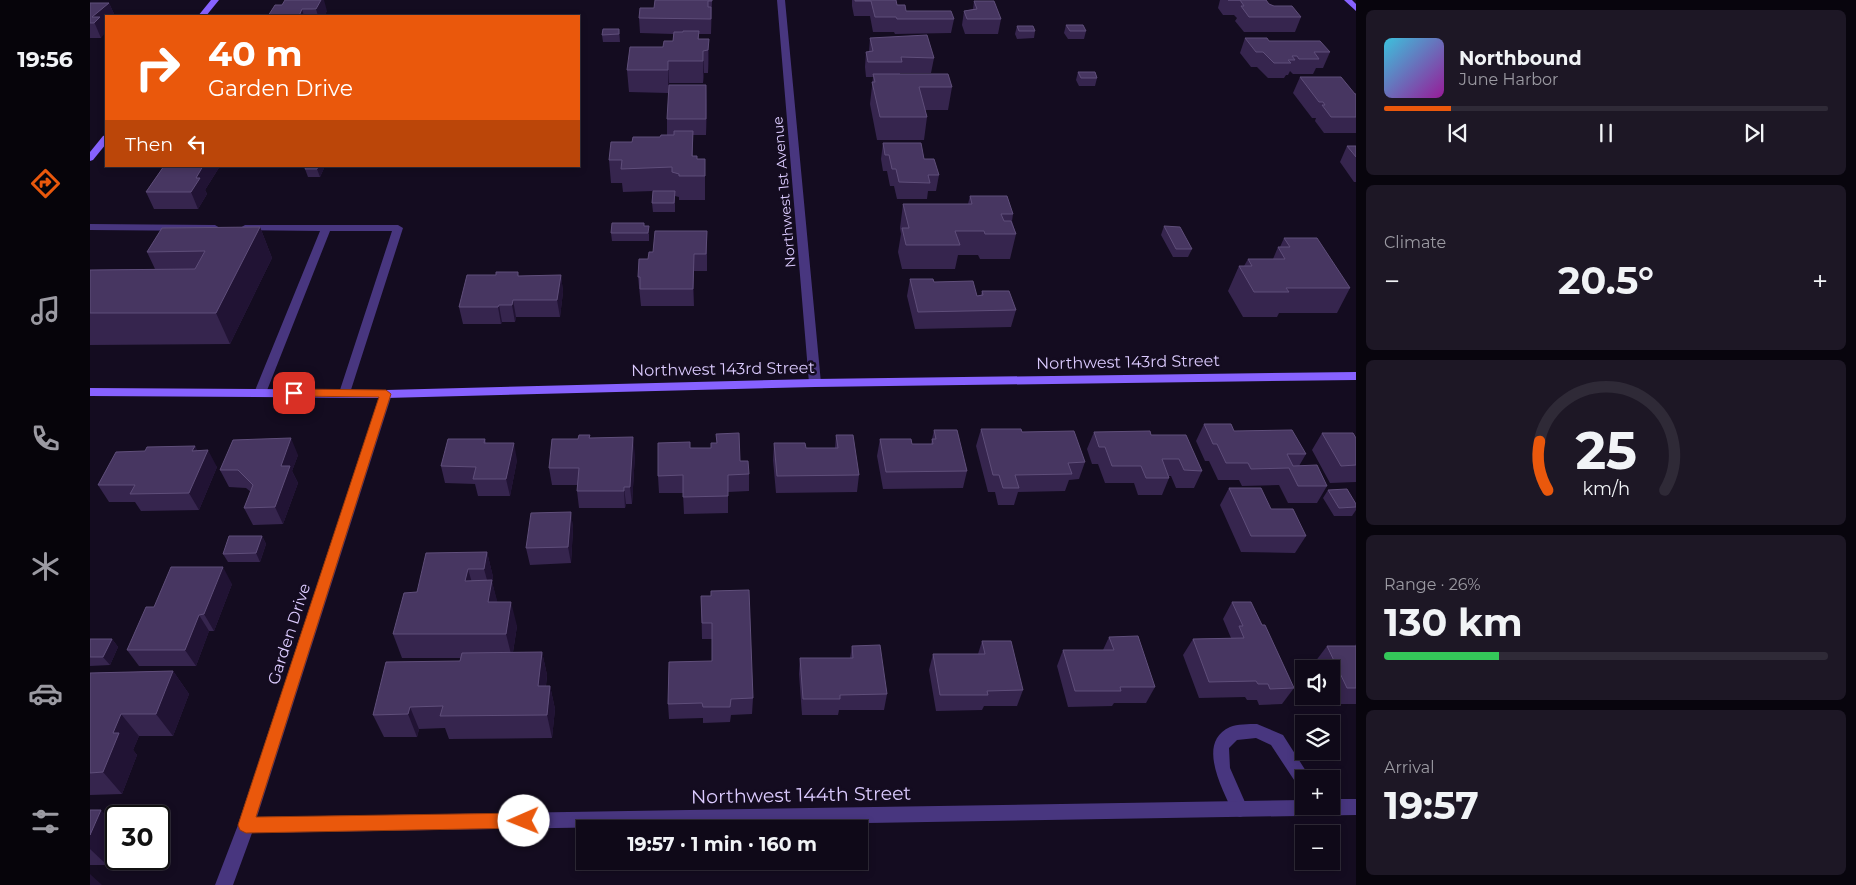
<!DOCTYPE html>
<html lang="en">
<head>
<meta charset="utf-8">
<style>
	body { margin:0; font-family:Montserrat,sans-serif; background:#1d1725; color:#f1f3f6; height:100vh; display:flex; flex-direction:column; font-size:19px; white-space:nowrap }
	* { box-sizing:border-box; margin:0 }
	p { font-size:16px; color:#9b9aa2 }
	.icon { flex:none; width:28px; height:28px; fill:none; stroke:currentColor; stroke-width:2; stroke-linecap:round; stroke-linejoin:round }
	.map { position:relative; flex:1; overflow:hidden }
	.sheet { display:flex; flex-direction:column; gap:10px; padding:10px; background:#08050d; width:500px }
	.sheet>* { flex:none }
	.top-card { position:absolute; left:15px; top:15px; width:475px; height:152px; border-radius:0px; box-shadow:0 2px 8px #0003,0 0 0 1px #2f2a37; background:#ea580c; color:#fff; overflow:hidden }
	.buttons { position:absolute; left:1205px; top:660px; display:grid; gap:10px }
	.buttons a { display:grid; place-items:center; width:45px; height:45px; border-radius:0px; background:#0f0918; box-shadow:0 2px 8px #0003,0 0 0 1px #2f2a37; font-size:25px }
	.speed { position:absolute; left:15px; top:805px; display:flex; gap:10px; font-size:25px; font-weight:700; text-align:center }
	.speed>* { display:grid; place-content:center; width:65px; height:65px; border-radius:50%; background:#0f0918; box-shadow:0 2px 8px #0003,0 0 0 1px #2f2a37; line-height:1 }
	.speed .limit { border:2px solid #111; border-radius:8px; background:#fff; color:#111 }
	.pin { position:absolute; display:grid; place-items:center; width:42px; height:42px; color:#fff; margin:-21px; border-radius:10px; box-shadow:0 2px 8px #0006 }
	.me { position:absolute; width:55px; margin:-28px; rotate:269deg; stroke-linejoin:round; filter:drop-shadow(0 0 4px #0008) }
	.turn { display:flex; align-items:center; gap:18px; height:105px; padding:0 20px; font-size:22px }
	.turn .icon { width:65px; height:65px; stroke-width:2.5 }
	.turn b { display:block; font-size:35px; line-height:42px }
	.then { display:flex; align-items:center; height:48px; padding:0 20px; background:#0003; gap:10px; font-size:19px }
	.big { font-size:38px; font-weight:700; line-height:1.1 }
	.sheet .card { flex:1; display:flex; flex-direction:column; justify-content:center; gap:8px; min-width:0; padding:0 18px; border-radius:8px; background:#1d1725 }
	.sheet .dial { align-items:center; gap:0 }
	.dial svg { height:130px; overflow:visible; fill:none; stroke:#2f2a37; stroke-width:7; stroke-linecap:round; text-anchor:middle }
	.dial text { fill:#f1f3f6; stroke:none }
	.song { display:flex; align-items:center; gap:15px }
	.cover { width:60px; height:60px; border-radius:8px; background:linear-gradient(135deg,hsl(190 70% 55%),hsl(300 70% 35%)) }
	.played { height:5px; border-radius:2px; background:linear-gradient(90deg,#ea580c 15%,#2f2a37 15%) }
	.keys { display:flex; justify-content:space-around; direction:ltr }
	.heat { display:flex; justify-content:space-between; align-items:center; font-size:28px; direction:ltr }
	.charge { height:8px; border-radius:4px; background:linear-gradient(90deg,#34c759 26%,#2f2a37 0) }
	.trip { position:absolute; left:486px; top:820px; width:292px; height:50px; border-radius:0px; background:#0f0918; box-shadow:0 2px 8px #0003,0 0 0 1px #2f2a37; font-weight:700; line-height:50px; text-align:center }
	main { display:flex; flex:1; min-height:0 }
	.tab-bar { display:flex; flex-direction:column; width:90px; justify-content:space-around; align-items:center; background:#06040a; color:#9b9aa2 }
	.tab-bar .icon { width:35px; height:35px }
	.tab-bar .on { color:#ea580c }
	.tab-bar b { font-size:22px; color:#f1f3f6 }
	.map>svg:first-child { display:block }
</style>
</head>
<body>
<main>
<nav class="tab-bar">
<b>19:56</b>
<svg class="icon on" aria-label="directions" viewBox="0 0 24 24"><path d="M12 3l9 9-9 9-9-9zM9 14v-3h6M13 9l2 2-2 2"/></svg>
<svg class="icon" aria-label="music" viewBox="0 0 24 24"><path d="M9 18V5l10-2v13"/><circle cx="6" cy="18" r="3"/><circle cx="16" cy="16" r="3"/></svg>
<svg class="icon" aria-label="phone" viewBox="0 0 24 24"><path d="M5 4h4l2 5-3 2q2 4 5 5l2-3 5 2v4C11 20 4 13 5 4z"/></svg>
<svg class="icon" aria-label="climate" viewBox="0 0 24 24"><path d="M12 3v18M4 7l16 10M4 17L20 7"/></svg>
<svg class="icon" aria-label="car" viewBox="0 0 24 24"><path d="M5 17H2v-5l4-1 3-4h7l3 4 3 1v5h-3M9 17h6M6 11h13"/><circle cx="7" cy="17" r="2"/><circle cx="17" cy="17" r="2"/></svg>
<svg class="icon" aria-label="filters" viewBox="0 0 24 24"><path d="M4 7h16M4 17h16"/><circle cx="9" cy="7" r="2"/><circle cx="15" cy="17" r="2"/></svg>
</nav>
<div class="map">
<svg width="1266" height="885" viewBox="0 0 1266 885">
	<rect width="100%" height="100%" fill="#140c20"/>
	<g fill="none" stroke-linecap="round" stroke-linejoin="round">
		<!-- lane -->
		<path fill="#48367f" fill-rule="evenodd" d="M0,224L125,225L130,228L125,231L0,230Z
			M155,225H308L313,228L259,396H251L249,393L302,231H240L176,393L170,397L164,393L230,231L151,230L150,228Z
			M1167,724L1193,735L1221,779H1214V789L1208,786L1181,745L1166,738L1147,740L1139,748L1140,768L1158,809L1156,815L1150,817L1144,815C1134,791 1105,743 1140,727C1147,724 1159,724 1167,724Z"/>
		<!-- street -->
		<path fill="#48367f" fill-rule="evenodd" d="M687,0H695L731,383L725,387L719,383Z
			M296,390L302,394L167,817L1214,800V806H1241V799H1266V815L162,833L143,885H125L148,825L290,394Z"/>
		<!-- secondary -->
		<path fill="#8762ff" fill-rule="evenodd" d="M121,0H129L116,16H108Z
			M1254,0H1262L1266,4V11Z
			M16,135V144L3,160L0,161V152L13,136Z
			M1266,372V380L725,387L296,398L0,396V388L296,390L725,379Z"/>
	</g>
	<!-- wall -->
	<path fill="#36254e" d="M622,0L621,34H609V39H619L618,73H614L613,83H579L578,93L539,92L537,70L583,41V34L550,33L549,18L564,8Z
		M762,0H806L807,5L816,11L864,19L861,33L805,34L804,32H783L780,16H764L762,6Z
		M1130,0H1176L1179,4L1211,17L1205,32H1154L1145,21L1147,18L1144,15H1133L1128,8Z
		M884,1L911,19L908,34H875L872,25L874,11L883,9Z
		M0,3H19L25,16H16V26L14,27L11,38H0Z
		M192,5L237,11L234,16H178Z
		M976,25L996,31L994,39H978L974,33Z
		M927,26L945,31L944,38L927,39L925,34Z
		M529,29L530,42H513L512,35Z
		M780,38L844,58L841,73H810V74L862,87L858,110H835L837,117L834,140H787L780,104L783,77H776L775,67L776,52H779Z
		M1155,38L1179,41L1240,52L1233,68H1226L1223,74H1203L1200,71L1198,75H1196L1194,78H1178L1167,67H1161L1150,53Z
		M988,72L1007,78L1005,86H989L986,80Z
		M1210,77L1266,94V133H1234L1225,121L1226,118H1222L1203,93Z
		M617,101L616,135H603V156L607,159H615V200H589V197L585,196V212H563L562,203L563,191L533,192L532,183H521L519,160L542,142L570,137L577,135V119Z
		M793,143L834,159L849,175L846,191H838L837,199H807L804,186H800L797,171H793L791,159Z
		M1257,146H1266V182H1264L1250,162Z
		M74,166H130L115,190L117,194L108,209H64L56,192Z
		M216,166H235L230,177H218L215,169Z
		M880,196L923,214L922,221L926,234L920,259H890L888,255H868L865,269H812L808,252L811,234L810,228L813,204H878Z
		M554,226L559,234V241H522L521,233Z
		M1074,226L1102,249L1098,257H1083L1071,235Z
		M170,227L182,258L140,344L0,345V270L65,269L57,252Z
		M617,231V271H604V306H551L548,277L563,252Z
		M1194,238L1260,288L1247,313H1189L1187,317H1153L1138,291L1149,266H1154L1158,259H1183L1188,247H1190Z
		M471,275L473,292L470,317H426L425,322H412L411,324H373L369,307L429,276Z
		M820,279L844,282L887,296L891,295L892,291L926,310L921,327L825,329L817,296Z
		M1114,424L1144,431L1216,454L1209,466L1237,486L1227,503H1198L1189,485L1152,486L1149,480H1128L1119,461H1115L1106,441Z
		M891,429L932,432L995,462L989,479L979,480L975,491L928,492L924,505H908L905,492H898L886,446Z
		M844,430L877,471L873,488L793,489L787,456L790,439L822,444H841Z
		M1004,432L1061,435L1112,471L1104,488H1086L1081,476H1079V478L1072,495H1048L1044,483H1015L1008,464H1002L997,449Z
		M1232,433L1266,438V482L1240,483L1222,450Z
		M626,434L650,461L659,474V491L638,492V513L594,514L593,493H569L568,476L600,448H621L627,443Z
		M500,435V438L545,454L542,504H536L535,508H489L487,491V485H462L459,468L488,439Z
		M746,435L769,475L767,492L686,493L683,460L684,443L716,448H745Z
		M395,439L396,443L427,460L420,496H388L385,484L355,483L351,466Z
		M105,446L107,451L127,467L109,510L51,511L45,502H19L8,485L55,451Z
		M208,455L202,471L208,483L193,524L163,525L154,508L161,492L156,488L139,487L130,470Z
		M1139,488L1181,509L1216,536L1205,553L1151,552L1130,505Z
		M1238,490L1266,504V510L1262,516H1244L1233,498Z
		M481,512L483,529L481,563L440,565L436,548Z
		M172,536L176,544L170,562H138L133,554Z
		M397,552L403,577L402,582L407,602L427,626L423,652H452L457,675L456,686H460L465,709L462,738L359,739L355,728L329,729L327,737H294L283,715L370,661L371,658H312L303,634L327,592Z
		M142,584L124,631H119L106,666H49L37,650L64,607Z
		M611,596L663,698L662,714L641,715L640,722L613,723V718L579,719L578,704L622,661V639H612Z
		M1142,602L1172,625L1204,688L1192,704L1169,705L1167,700H1157L1155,697L1109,698L1093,655L1103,639L1141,638L1133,619Z
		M1019,637L1065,687L1056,703H1024L1022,706L978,707L967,666L973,650H1013Z
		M0,639H22L28,647L20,665L0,666Z
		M892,641L933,690L927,706H894L892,710L846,711L839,670L843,654H888Z
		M1266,644V704H1244L1241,696V669H1228L1225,662L1237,646H1265Z
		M762,646L797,694L794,710H749L748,715H712L709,674L710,658H760Z
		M83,671L99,694L83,736H49L43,750L47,755L32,794L0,795V673Z
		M0,810L17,865H0Z"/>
	<!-- shaded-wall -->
	<path fill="#211334" d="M231,0H234L237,11L234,16H228L226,9Z
		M19,3L25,16H16V26L14,27L16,32L11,38L2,17Z
		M212,9L214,16H209Z
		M619,39V61L618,73V50Z
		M613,51L614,73L613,83Z
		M578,61L579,83L578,93Z
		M616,85L617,101L616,135Z
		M113,166H130L115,190L117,194L108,209L101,192L106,178Z
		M228,166H235L230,177L227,169Z
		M170,227L182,258L140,344L126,313Z
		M604,254V306L603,289Z
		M471,275L473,292L470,317L467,300Z
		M423,300L426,317L425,322L422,305Z
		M409,305L412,322L411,324L408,307Z
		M543,437L545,454L542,504L540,487Z
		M201,438L208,455L202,471L208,483L193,524L185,507L191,466Z
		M424,443L427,460L420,496L416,479Z
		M105,446L113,462L118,450L127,467L109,510L99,493L102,451Z
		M534,487L536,504L535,508L534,491Z
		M481,512L483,529L481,563L478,547Z
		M172,536L176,544L170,562L166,553Z
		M397,552L403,577L402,582L408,604L398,602L400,591L394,569Z
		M133,567L142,584L124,631L114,614Z
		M378,569L385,593L375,581Z
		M421,602L427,626L422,658L416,634Z
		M109,615L119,631L106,666L95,650Z
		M22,639L28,647L20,665L13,657Z
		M452,652L457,675L453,709L448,686Z
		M83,671L99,694L83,736L66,714Z
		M460,686L465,709L462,738L457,715Z
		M320,707L329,729L327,737L318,714Z
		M31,714L49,736L43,750L47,755L32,794L13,772L23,733Z
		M11,810L26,826V842L17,865L0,849V835Z
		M0,874L12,885H0Z"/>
	<!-- building -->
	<path fill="#473661" stroke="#5f4e7a" d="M195,0H231L226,9H212L209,16H178L185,5H192Z
		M565,0H622V1H618V7H621V19L549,18L550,8H564Z
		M765,0H806L807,5H815L816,11H861L864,19H807L806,17H785L781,1H765Z
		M1138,0H1176L1179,4L1184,6H1202L1211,17H1159L1151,6H1154L1150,0Z
		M884,1H904L911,19H877L874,11L887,9Z
		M0,3H19L2,17H10L4,23H0Z
		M976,25H993L996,31H980Z
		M927,26H943L945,31H929Z
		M513,29H529V34L512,35Z
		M593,31H609L608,39H619L618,50L613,51V61H578V70H537L540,47H573L574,41H583L584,32H593Z
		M837,35L844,58L811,57L812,62H778L776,52L783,51L780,38Z
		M1155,38H1177L1179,41H1230L1240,52H1224L1229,59H1209L1207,56H1202L1205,60H1198L1201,63H1184L1173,52H1166Z
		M988,72H1005L1007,78H991Z
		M783,74H858L862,87H829L837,117H790L782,82H785Z
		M1210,77H1251L1265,94H1266V117H1241L1232,105H1235L1233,102H1229Z
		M579,85H616V119H577Z
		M584,131H603L602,156H607V159H615V176H589V174L582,172V167L531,169L532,160H519L521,142H542L543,137H570L571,135H584Z
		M793,143H831L834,159H844L849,175H838L840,183L809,182L806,169H802L799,155H795Z
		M1257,146H1266V157Z
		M74,166H113L106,178H110L101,192H56Z
		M216,166H228L227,169H215Z
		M563,191H585L584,203H562Z
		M880,196H917L923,214H911L914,221H921L926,234H895L894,231H865L870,245H816L812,228H819L813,204H882Z
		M522,223H554V226H559L558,233H521Z
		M1074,226L1090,227L1102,249H1086Z
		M170,227L126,313H0V270L105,269L115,251L57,252L72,228Z
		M565,231H617L616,254H604L603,289H550V277H548L549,259H558L559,252H563Z
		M1194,238H1227L1260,288H1196L1199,292H1164L1149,266H1162L1158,259H1195L1188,247H1200Z
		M406,272H428V276L471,275L467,300H423L422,305H409L408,307H369L377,275H406Z
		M820,279H843L844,282L883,281L887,296L893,295L892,291H919L926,310L828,312Z
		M1114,424H1141L1144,431L1202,430L1216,454H1197L1203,466L1227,465L1237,486H1208L1199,468L1161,469L1158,463H1136L1127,444H1123Z
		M891,429H931L932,432L984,431L995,462L978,463L982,474L925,475L929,488H913L909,475H903Z
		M844,430H867L877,471L796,472L790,439H821L822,444H843L842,439H846Z
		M1060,431L1061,435H1096L1112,471L1094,470L1089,459H1072L1079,478H1056L1051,466H1022L1015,447H1009L1004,432Z
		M649,433L650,461H658L659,474L638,475V496L593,497V475L568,476V443L600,442V448H621V443H627L626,434Z
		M1232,433H1263L1266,438V465L1251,466Z
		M489,435H500L499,438L543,437L540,487H534V491H487L489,468H459L462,439H488Z
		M746,435H763L769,475L687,476L684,443H715L716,448H748Z
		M201,438L191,466H200L185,507L154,508L163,485L148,470H130L143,440Z
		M358,439H395L394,443H424L416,479H383L386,467L351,466Z
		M105,446L102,451L118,450L99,493L40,494L45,485H8L26,452L55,451L57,447Z
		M1139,488H1171L1181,509H1203L1216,536H1161Z
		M1257,489L1266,504V507L1249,508L1238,490Z
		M481,512L478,547L436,548L441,513Z
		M139,536H172L166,553L133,554Z
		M397,552L394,569H378L375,581L402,580L398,602H421L416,634H303L314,593L327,592L336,553Z
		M81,567H133L114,614L109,615L95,650H37L56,607H64Z
		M659,590L663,698L641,699L640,707H613L612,703L578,704L579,662L622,661V623H612L611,596H621V591Z
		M1142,602H1161L1172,625H1175L1204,688L1180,689L1178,684H1168L1166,681L1119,682L1103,639L1154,638L1149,626H1153Z
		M1048,636L1065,687H1030L1031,691H985L973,650H1024L1019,637Z
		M0,639H22L13,657H0Z
		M892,641H921L933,690L897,691L898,695H850L843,654H895Z
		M790,645L797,694L750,695V699H713L710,658H763L762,646Z
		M1237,646H1266V688H1257Z
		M452,652L448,686H460L457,715L350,716L353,706L320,707L318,714L283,715L296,662L370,661L372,653Z
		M83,671L66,714H31L23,733H29L13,772L0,773V673Z
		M0,810H11L0,835Z"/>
	<!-- route -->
	<path fill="#ea580c" stroke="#983908" d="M204,389L296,390L301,394L166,817L434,813L440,815L442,821L440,826L434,828L156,833L150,830L148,825L289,397L200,396L199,393L200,390Z"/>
	<g text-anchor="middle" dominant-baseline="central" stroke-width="5" stroke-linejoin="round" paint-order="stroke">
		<!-- far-street labels -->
		<g font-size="14" fill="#dccbff" stroke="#140c20">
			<text transform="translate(694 192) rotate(-95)">Northwest 1st Avenue</text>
		</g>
		<!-- street labels -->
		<g font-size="16" fill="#dccbff" stroke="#140c20">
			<text transform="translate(1038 362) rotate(-1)">Northwest 143rd Street</text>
			<text transform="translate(633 369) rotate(-1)">Northwest 143rd Street</text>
			<text transform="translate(199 634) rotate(-72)">Garden Drive</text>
		</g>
		<!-- near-street labels -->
		<g font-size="19" fill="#dccbff" stroke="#140c20">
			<text transform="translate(711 795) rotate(-1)">Northwest 144th Street</text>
		</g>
	</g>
</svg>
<div class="buttons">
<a><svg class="icon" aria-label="sound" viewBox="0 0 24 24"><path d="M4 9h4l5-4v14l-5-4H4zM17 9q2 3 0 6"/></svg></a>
<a><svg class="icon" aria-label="layers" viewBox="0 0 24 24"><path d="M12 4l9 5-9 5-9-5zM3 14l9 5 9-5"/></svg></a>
<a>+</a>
<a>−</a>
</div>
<div class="speed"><div class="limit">30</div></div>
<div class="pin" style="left:204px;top:393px;background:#d93025"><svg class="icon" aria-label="arrive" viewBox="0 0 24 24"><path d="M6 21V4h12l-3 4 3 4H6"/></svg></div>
<svg class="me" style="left:434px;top:821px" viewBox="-20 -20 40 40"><circle r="19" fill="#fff"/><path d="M0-13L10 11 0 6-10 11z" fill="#ea580c"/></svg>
<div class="trip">19:57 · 1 min · 160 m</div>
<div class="top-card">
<div class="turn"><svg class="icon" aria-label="right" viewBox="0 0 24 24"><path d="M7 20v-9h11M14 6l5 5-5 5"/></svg><div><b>40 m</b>Garden Drive</div></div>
<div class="then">Then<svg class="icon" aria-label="left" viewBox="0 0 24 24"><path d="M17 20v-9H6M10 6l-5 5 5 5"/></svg></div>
</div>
</div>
<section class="sheet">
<div class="card">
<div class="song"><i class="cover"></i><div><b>Northbound</b><p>June Harbor</p></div></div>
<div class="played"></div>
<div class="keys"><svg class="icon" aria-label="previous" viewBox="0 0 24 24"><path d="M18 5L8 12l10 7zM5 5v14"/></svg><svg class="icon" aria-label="pause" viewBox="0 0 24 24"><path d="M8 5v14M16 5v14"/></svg><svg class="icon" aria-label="next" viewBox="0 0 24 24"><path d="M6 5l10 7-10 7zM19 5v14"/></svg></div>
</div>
<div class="card"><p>Climate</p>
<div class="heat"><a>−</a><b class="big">20.5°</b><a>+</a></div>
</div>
<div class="card dial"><svg viewBox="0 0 100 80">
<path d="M14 69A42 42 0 1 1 86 69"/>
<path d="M14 69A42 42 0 0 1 9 39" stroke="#ea580c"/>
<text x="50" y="56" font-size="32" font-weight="700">25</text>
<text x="50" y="72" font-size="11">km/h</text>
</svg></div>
<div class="card"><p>Range · 26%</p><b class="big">130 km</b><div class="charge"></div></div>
<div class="card"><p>Arrival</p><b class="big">19:57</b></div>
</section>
</main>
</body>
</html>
